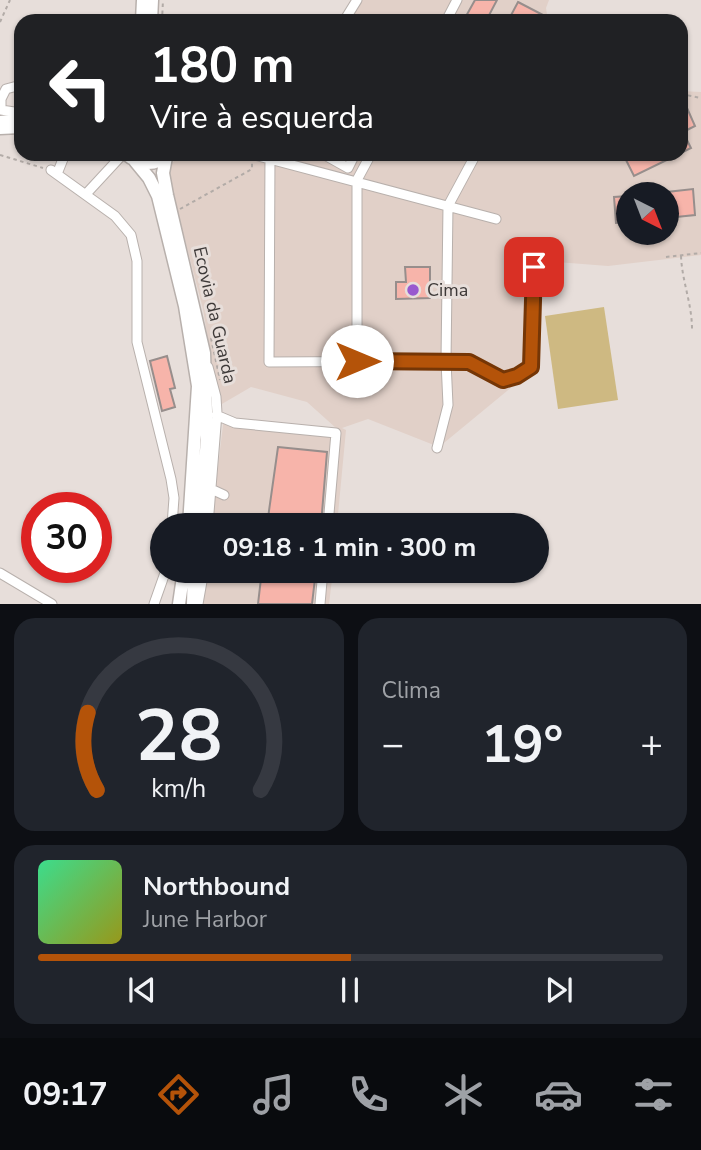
<!DOCTYPE html>
<html lang="pt">
<head>
<meta charset="utf-8">
<style>
	body { margin:0; font-family:"Nunito Sans",sans-serif; background:#20242c; color:#f1f3f6; height:100vh; display:flex; flex-direction:column; font-size:26px; white-space:nowrap }
	* { box-sizing:border-box; margin:0 }
	p { font-size:23px; color:#9ea1a6 }
	.icon { flex:none; width:38px; height:38px; fill:none; stroke:currentColor; stroke-width:2; stroke-linecap:round; stroke-linejoin:round }
	.map { position:relative; height:604px; overflow:hidden }
	.drawer { display:flex; flex-direction:column; gap:14px; padding:14px; background:#0d0f14; flex:1 }
	.drawer>* { flex:none }
	.banner { position:absolute; left:14px; top:14px; width:674px; height:147px; border-radius:21px; box-shadow:0 2px 5px #0004; background:#202124; color:#fff; overflow:hidden }
	.needle { width:46px; rotate:138deg }
	.buttons { position:absolute; left:616px; top:182px; display:grid; gap:14px }
	.buttons a { display:grid; place-items:center; width:63px; height:63px; border-radius:50%; background:#171b24; box-shadow:0 2px 5px #0004; font-size:35px }
	.speed { position:absolute; left:21px; top:492px; display:flex; gap:14px; font-size:35px; font-weight:700; text-align:center }
	.speed>* { display:grid; place-content:center; width:91px; height:91px; border-radius:50%; background:#171b24; box-shadow:0 2px 5px #0004; line-height:1 }
	.speed .limit { border:10px solid #d22; background:#fff; color:#111 }
	.pin { position:absolute; display:grid; place-items:center; width:60px; height:60px; color:#fff; margin:-30px; border-radius:14px; box-shadow:0 4px 10px #0006 }
	.me { position:absolute; width:77px; margin:-38px; rotate:90deg; stroke-linejoin:round; filter:drop-shadow(0 0 5px #0008) }
	.turn { display:flex; align-items:center; gap:24px; height:147px; padding:0 21px; font-size:32px }
	.turn .icon { width:91px; height:91px; stroke-width:2.5 }
	.turn b { display:block; font-size:49px; line-height:60px }
	.big { font-size:52px; font-weight:700; line-height:1.1 }
	.drawer .card { flex:1; display:flex; flex-direction:column; justify-content:center; gap:10px; min-width:0; padding:0 24px; border-radius:21px; background:#20242c }
	.drawer .dial { align-items:center; gap:0 }
	.dial svg { height:182px; overflow:visible; fill:none; stroke:#363941; stroke-width:7; stroke-linecap:round; text-anchor:middle }
	.dial text { fill:#f1f3f6; stroke:none }
	.song { display:flex; align-items:center; gap:21px }
	.cover { width:84px; height:84px; border-radius:10px; background:linear-gradient(135deg,hsl(150 70% 55%),hsl(60 70% 35%)) }
	.played { height:7px; border-radius:4px; background:linear-gradient(90deg,#b45309 50%,#363941 50%) }
	.keys { display:flex; justify-content:space-around; direction:ltr }
	.heat { display:flex; justify-content:space-between; align-items:center; font-size:38px; direction:ltr }
	.drawer .tiles { flex:1; display:grid; gap:14px; grid-template-columns:1fr 1fr }
	.card:last-child { grid-column:span 2 }
	.trip { position:absolute; left:150px; top:513px; width:399px; height:70px; border-radius:35px; background:#171b24; box-shadow:0 2px 5px #0004; font-weight:700; line-height:70px; text-align:center }
	.tab-bar { display:flex; height:112px; justify-content:space-around; align-items:center; background:#090b0e; color:#9ea1a6 }
	.tab-bar .icon { width:49px; height:49px }
	.tab-bar .on { color:#b45309 }
	.tab-bar b { font-size:32px; color:#f1f3f6 }
	.map>svg:first-child { display:block }
</style>
</head>
<body>
<div class="map">
<svg width="701" height="604" viewBox="0 0 701 604">
	<rect width="100%" height="100%" fill="#e7deda"/>
	<!-- built -->
	<path fill="#e1d0c8" fill-rule="evenodd" d="M357,0H549L546,8L548,21H344Z
		M681,91L701,92V255L608,266L544,261L536,367L439,447L368,419L342,428L346,430L337,525H211L224,417L336,428L307,402L251,387L215,408L214,377L203,309L169,179L170,166L179,154H246L268,158L270,154H681ZM628,194H667V233H628Z
		M206,571H333L329,604H202Z"/>
	<!-- green -->
	<path fill="#ceb982" d="M604,307L618,400L558,409L545,316Z"/>
	<!-- building -->
	<path fill="#f7b4aa" stroke="#978e8c" stroke-width="2" d="M475,0H497L486,21L465,18Z
		M518,2L543,15L540,21H508Z
		M687,108L695,126L683,132L691,148L681,153V111Z
		M623,154H679L634,176Z
		M693,189L695,215L667,218V192Z
		M628,196V222L616,223L614,197Z
		M405,267H430V298L396,299V282H406Z
		M167,356L175,388L170,389L175,407L162,411L150,361Z
		M278,447L327,452L321,525H267Z
		M262,570H316L312,604H258Z"/>
	<g fill="none" stroke-linecap="round" stroke-linejoin="round">
		<defs>
			<path id="minor" d="M344,21L357,0
				M446,21L457,0
				M21,85L6,89L1,99V110L21,113
				M251,154L496,219
				M270,154L269,362L446,361L448,206L476,154
				M323,154L348,168L355,154
				M51,170L115,216L131,235L137,261V342L171,479L174,498L172,525
				M57,174L65,154
				M86,194L123,154
				M357,361V180L371,154
				M216,415L235,423L336,433L328,525
				M437,448L448,405L446,361L469,362L503,380L517,376L531,367L534,267
				M211,489L224,495
				M208,525L217,413L216,397L208,367
				M0,573L52,604
				M154,604L166,570
				M198,604L204,570
				M320,604L323,570"/>
			<path id="major" d="M0,121L21,119
				M0,129L21,128"/>
			<path id="highway" d="M142,21L143,0
				M151,21L152,0
				M126,154C140,166 156,166 169,154
				M166,157L163,173L167,195L204,353L207,440L199,525
				M135,161L149,178L158,196L185,306L198,386L189,525
				M179,604L184,570
				M193,604L194,570"/>
		</defs>
		<!-- minor casing -->
		<use href="#minor" stroke="#b8b0ac" stroke-width="11"/>
		<!-- major casing -->
		<use href="#major" stroke="#b8b0ac" stroke-width="13"/>
		<!-- highway casing -->
		<use href="#highway" stroke="#b8b0ac" stroke-width="15"/>
		<!-- path -->
		<path stroke="#b2aba7" stroke-width="2" stroke-dasharray="3.5 3.5" stroke-linecap="butt" d="M162,21L163,0
			M0,22L10,0
			M681,94L701,98
			M0,155L43,168
			M180,209L252,169V162
			M681,256C682,281 692,304 692,329
			M666,257L701,253
			M211,338L220,380"/>
		<!-- minor -->
		<use href="#minor" stroke="#fff" stroke-width="9"/>
		<!-- major -->
		<use href="#major" stroke="#fff" stroke-width="10"/>
		<!-- highway -->
		<use href="#highway" stroke="#fff" stroke-width="12"/>
	</g>
	<g fill="none" stroke-linecap="round" stroke-linejoin="round">
		<defs>
			<path id="route" d="M357,361L469,362L503,380L517,376L531,367L534,267"/>
		</defs>
		<!-- route casing -->
		<use href="#route" stroke="#753606" stroke-width="18"/>
		<!-- route -->
		<use href="#route" stroke="#b45309" stroke-width="12"/>
	</g>
	<!-- markers -->
	<circle fill="#9959cf" stroke="#e7deda" stroke-width="2.5" cx="413" cy="290" r="7"/>
	<g text-anchor="middle" dominant-baseline="central" stroke-width="6" stroke-linejoin="round" paint-order="stroke">
		<!-- poi labels -->
		<g font-size="18" fill="#3d3938" stroke="#e7deda" text-anchor="start">
			<text x="427" y="290">Cima</text>
		</g>
		<!-- street labels -->
		<g font-size="18" fill="#3d3938" stroke="#e7deda">
			<text transform="translate(215 315) rotate(77)">Ecovia da Guarda</text>
		</g>
	</g>
</svg>
<div class="buttons">
<a><svg class="needle" viewBox="-14 -14 28 28"><path d="M0-13l5 13h-10z" fill="#e53935"/><path d="M0 13l5-13h-10z" fill="#9ea1a6"/></svg></a>
</div>
<div class="speed"><div class="limit">30</div></div>
<div class="pin" style="left:534px;top:267px;background:#d93025"><svg class="icon" aria-label="arrive" viewBox="0 0 24 24"><path d="M6 21V4h12l-3 4 3 4H6"/></svg></div>
<svg class="me" style="left:357px;top:361px" viewBox="-20 -20 40 40"><circle r="19" fill="#fff"/><path d="M0-13L10 11 0 6-10 11z" fill="#b45309"/></svg>
<div class="trip">09:18 · 1 min · 300 m</div>
<div class="banner">
<div class="turn"><svg class="icon" aria-label="left" viewBox="0 0 24 24"><path d="M17 20v-9H6M10 6l-5 5 5 5"/></svg><div><b>180 m</b>Vire à esquerda</div></div>
</div>
</div>
<section class="drawer">
<div class="tiles">
<div class="card dial"><svg viewBox="0 0 100 80">
<path d="M14 69A42 42 0 1 1 86 69"/>
<path d="M14 69A42 42 0 0 1 10 35" stroke="#b45309"/>
<text x="50" y="56" font-size="32" font-weight="700">28</text>
<text x="50" y="72" font-size="11">km/h</text>
</svg></div>
<div class="card"><p>Clima</p>
<div class="heat"><a>−</a><b class="big">19°</b><a>+</a></div>
</div>
<div class="card">
<div class="song"><i class="cover"></i><div><b>Northbound</b><p>June Harbor</p></div></div>
<div class="played"></div>
<div class="keys"><svg class="icon" aria-label="previous" viewBox="0 0 24 24"><path d="M18 5L8 12l10 7zM5 5v14"/></svg><svg class="icon" aria-label="pause" viewBox="0 0 24 24"><path d="M8 5v14M16 5v14"/></svg><svg class="icon" aria-label="next" viewBox="0 0 24 24"><path d="M6 5l10 7-10 7zM19 5v14"/></svg></div>
</div>
</div>
</section>
<nav class="tab-bar">
<b>09:17</b>
<svg class="icon on" aria-label="directions" viewBox="0 0 24 24"><path d="M12 3l9 9-9 9-9-9zM9 14v-3h6M13 9l2 2-2 2"/></svg>
<svg class="icon" aria-label="music" viewBox="0 0 24 24"><path d="M9 18V5l10-2v13"/><circle cx="6" cy="18" r="3"/><circle cx="16" cy="16" r="3"/></svg>
<svg class="icon" aria-label="phone" viewBox="0 0 24 24"><path d="M5 4h4l2 5-3 2q2 4 5 5l2-3 5 2v4C11 20 4 13 5 4z"/></svg>
<svg class="icon" aria-label="climate" viewBox="0 0 24 24"><path d="M12 3v18M4 7l16 10M4 17L20 7"/></svg>
<svg class="icon" aria-label="car" viewBox="0 0 24 24"><path d="M5 17H2v-5l4-1 3-4h7l3 4 3 1v5h-3M9 17h6M6 11h13"/><circle cx="7" cy="17" r="2"/><circle cx="17" cy="17" r="2"/></svg>
<svg class="icon" aria-label="filters" viewBox="0 0 24 24"><path d="M4 7h16M4 17h16"/><circle cx="9" cy="7" r="2"/><circle cx="15" cy="17" r="2"/></svg>
</nav>
</body>
</html>
